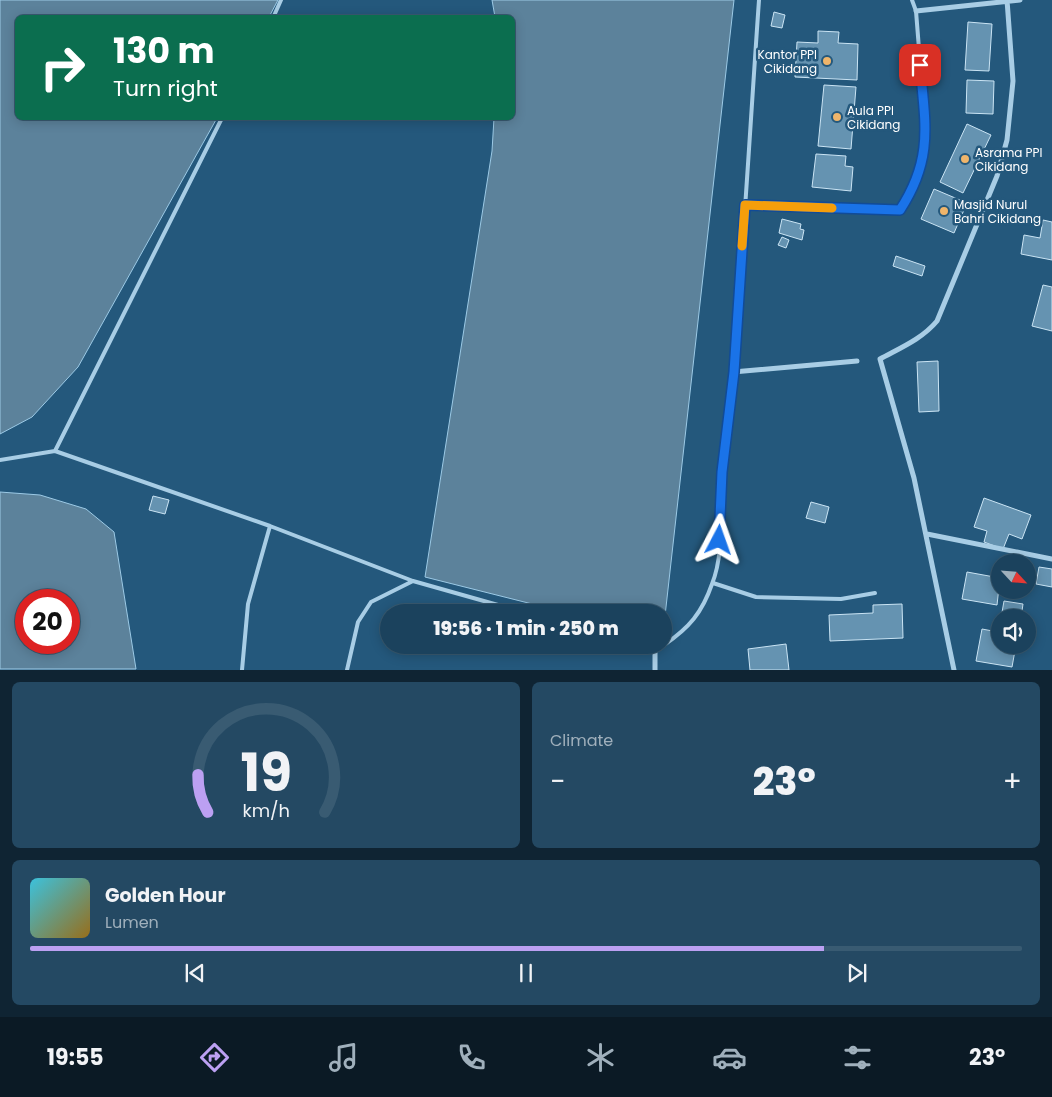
<!DOCTYPE html>
<html lang="en">
<head>
<meta charset="utf-8">
<style>
	body { margin:0; font-family:Poppins,sans-serif; background:#244963; color:#f1f3f6; height:100vh; display:flex; flex-direction:column; font-size:19px; white-space:nowrap }
	* { box-sizing:border-box; margin:0 }
	p { font-size:16px; color:#a0b0bc }
	.icon { flex:none; width:28px; height:28px; fill:none; stroke:currentColor; stroke-width:2; stroke-linecap:round; stroke-linejoin:round }
	.map { position:relative; height:670px; overflow:hidden }
	.panel { display:flex; flex-direction:column; gap:12px; padding:12px; background:#0f2433; flex:1 }
	.panel>* { flex:none }
	.banner { position:absolute; left:15px; top:15px; width:500px; height:105px; border-radius:8px; box-shadow:0 2px 12px #0003,0 0 0 1px #395b72; background:#0b6e4f; color:#fff; overflow:hidden }
	.needle { width:32px; rotate:116deg }
	.tools { position:absolute; left:991px; top:554px; display:grid; gap:10px }
	.tools a { display:grid; place-items:center; width:45px; height:45px; border-radius:50%; background:#1b425d; box-shadow:0 2px 12px #0003,0 0 0 1px #395b72; font-size:25px }
	.speed { position:absolute; left:15px; top:589px; display:flex; gap:10px; font-size:25px; font-weight:700; text-align:center }
	.speed>* { display:grid; place-content:center; width:65px; height:65px; border-radius:50%; background:#1b425d; box-shadow:0 2px 12px #0003,0 0 0 1px #395b72; line-height:1 }
	.speed .limit { border:8px solid #d22; background:#fff; color:#111 }
	.pin { position:absolute; display:grid; place-items:center; width:42px; height:42px; color:#fff; margin:-21px; border-radius:10px; box-shadow:0 2px 8px #0006 }
	.me { position:absolute; width:55px; margin:-28px; rotate:4deg; stroke-linejoin:round; filter:drop-shadow(0 0 4px #0008) }
	.turn { display:flex; align-items:center; gap:18px; height:105px; padding:0 15px; font-size:22px }
	.turn .icon { width:65px; height:65px; stroke-width:2.5 }
	.turn b { display:block; font-size:35px; line-height:42px }
	.big { font-size:38px; font-weight:800; line-height:1.1 }
	.panel .card { flex:1; display:flex; flex-direction:column; justify-content:center; gap:8px; min-width:0; padding:0 18px; border-radius:8px; background:#244963 }
	.panel .dial { align-items:center; gap:0 }
	.dial svg { height:130px; overflow:visible; fill:none; stroke:#395b72; stroke-width:7; stroke-linecap:round; text-anchor:middle }
	.dial text { fill:#f1f3f6; stroke:none }
	.song { display:flex; align-items:center; gap:15px }
	.cover { width:60px; height:60px; border-radius:8px; background:linear-gradient(135deg,hsl(190 70% 55%),hsl(40 70% 35%)) }
	.played { height:5px; border-radius:2px; background:linear-gradient(90deg,#bca0f2 80%,#395b72 80%) }
	.keys { display:flex; justify-content:space-around; direction:ltr }
	.heat { display:flex; justify-content:space-between; align-items:center; font-size:28px; direction:ltr }
	.panel .tiles { flex:1; display:grid; gap:12px; grid-template-columns:1fr 1fr }
	.card:last-child { grid-column:span 2 }
	.trip { position:absolute; left:380px; top:604px; width:292px; height:50px; border-radius:25px; background:#1b425d; box-shadow:0 2px 12px #0003,0 0 0 1px #395b72; font-weight:800; line-height:50px; text-align:center }
	.tabs { display:flex; height:80px; justify-content:space-around; align-items:center; background:#0b1a25; color:#a0b0bc }
	.tabs .icon { width:35px; height:35px }
	.tabs .selected { color:#bca0f2 }
	.tabs b { font-size:22px; color:#f1f3f6 }
	.map>svg:first-child { display:block }
</style>
</head>
<body>
<div class="map">
<svg width="1052" height="670" viewBox="0 0 1052 670">
	<rect width="100%" height="100%" fill="#24587c"/>
	<!-- water -->
	<path fill="#5c829b" stroke="#9ccae6" fill-rule="evenodd" d="M0,0H278L269,17L18,18V118H217L78,367L32,417L0,434Z
		M492,0H734L664,625V612H564L425,577L492,151L494,118H512V18L495,17Z
		M0,492L40,495L86,509L114,532L136,669H0ZM26,600H69V642H26Z"/>
	<!-- building -->
	<path fill="#6593b1" stroke="#cae4f4" d="M774,12L785,15L782,28L771,26Z
		M968,22L992,24L989,71L965,70Z
		M818,31L839,32L838,43L858,44L857,80L795,77L797,42L818,43Z
		M967,80L994,81L993,114L966,113Z
		M824,85L856,87L851,149L818,146Z
		M967,124L991,135L963,193L940,182Z
		M816,154L846,156L845,166L853,167L851,191L812,187Z
		M934,189L967,203L954,233L921,219Z
		M782,219L801,224L800,229L804,230L802,240L779,233Z
		M1043,220L1052,222V260L1021,254L1024,235L1040,238Z
		M782,237L789,240L786,248L778,245Z
		M896,256L925,266L922,276L893,266Z
		M1043,285L1052,287V331L1032,326Z
		M938,361L939,411L919,412L917,362Z
		M153,496L169,500L165,514L149,510Z
		M984,498L1031,515L1022,539L1009,534L1003,549L984,542L987,531L974,527Z
		M811,502L829,507L825,523L806,518Z
		M1039,567L1052,569V587L1036,584Z
		M967,572L1000,578L997,605L962,599Z
		M1004,601L1023,604L1021,618H1001Z
		M902,604L903,638L830,641L829,615L873,613V605Z
		M1000,623V645H1016L1012,667L976,661L982,629L998,632Z
		M786,644L789,670H750L748,649Z"/>
	<g fill="none" stroke-linecap="round" stroke-linejoin="round">
		<!-- lane -->
		<path stroke="#a8cde5" stroke-width="4" d="M273,18L281,0
			M745,205L900,210L912,192L924,158L926,137L916,11L912,0
			M55,451L222,118
			M0,460L55,451L270,526L413,581L523,612
			M713,583L756,597L841,599L875,593
			M637,645L655,650L663,645
			M664,645C689,628 702,613 712,584C726,549 718,505 723,468C740,312 748,156 759,0
			M242,670L248,604L270,526
			M347,670L358,622L371,602L413,581"/>
		<!-- street -->
		<path stroke="#a8cde5" stroke-width="5" d="M916,11L1020,0
			M733,372L857,361
			M927,534L1052,559
			M655,670V650
			M954,670L914,478L880,359C900,348 922,339 937,321L997,176L1007,140L1013,81L1007,0"/>
	</g>
	<g fill="none" stroke-linecap="round" stroke-linejoin="round">
		<defs>
			<path id="route" d="M719,540L722,472L734,372L745,205L900,210C934,158 925,123 920,65"/>
		</defs>
		<!-- route casing -->
		<use href="#route" stroke="#114b97" stroke-width="12"/>
		<!-- route -->
		<use href="#route" stroke="#1a73e8" stroke-width="9"/>
		<!-- slow -->
		<path stroke="#f59e0b" stroke-width="9" d="M742,246L745,205L832,208"/>
	</g>
	<!-- markers -->
	<g fill="#efb56b" stroke="#24587c" stroke-width="2">
		<circle cx="827" cy="61" r="5"/>
		<circle cx="837" cy="117" r="5"/>
		<circle cx="965" cy="159" r="5"/>
		<circle cx="944" cy="211" r="5"/>
	</g>
	<g text-anchor="middle" dominant-baseline="central" stroke-width="5" stroke-linejoin="round" paint-order="stroke">
		<!-- poi labels -->
		<g font-size="12" fill="#fff" stroke="#24587c" text-anchor="start">
			<text x="817" y="54" text-anchor="end">Kantor PPI<tspan x="817" dy="14">Cikidang</tspan></text>
			<text x="847" y="110">Aula PPI<tspan x="847" dy="14">Cikidang</tspan></text>
			<text x="975" y="152">Asrama PPI<tspan x="975" dy="14">Cikidang</tspan></text>
			<text x="954" y="204">Masjid Nurul<tspan x="954" dy="14">Bahri Cikidang</tspan></text>
		</g>
	</g>
</svg>
<div class="tools">
<a><svg class="needle" viewBox="-14 -14 28 28"><path d="M0-13l5 13h-10z" fill="#e53935"/><path d="M0 13l5-13h-10z" fill="#a0b0bc"/></svg></a>
<a><svg class="icon" aria-label="sound" viewBox="0 0 24 24"><path d="M4 9h4l5-4v14l-5-4H4zM17 9q2 3 0 6"/></svg></a>
</div>
<div class="speed"><div class="limit">20</div></div>
<div class="pin" style="left:920px;top:65px;background:#d93025"><svg class="icon" aria-label="arrive" viewBox="0 0 24 24"><path d="M6 21V4h12l-3 4 3 4H6"/></svg></div>
<svg class="me" style="left:719px;top:540px" viewBox="-20 -20 40 40"><path d="M0-17L14 15 0 8-14 15z" fill="#1a73e8" stroke="#fff" stroke-width="4"/></svg>
<div class="trip">19:56 · 1 min · 250 m</div>
<div class="banner">
<div class="turn"><svg class="icon" aria-label="right" viewBox="0 0 24 24"><path d="M7 20v-9h11M14 6l5 5-5 5"/></svg><div><b>130 m</b>Turn right</div></div>
</div>
</div>
<section class="panel">
<div class="tiles">
<div class="card dial"><svg viewBox="0 0 100 80">
<path d="M14 69A42 42 0 1 1 86 69"/>
<path d="M14 69A42 42 0 0 1 8 46" stroke="#bca0f2"/>
<text x="50" y="56" font-size="32" font-weight="700">19</text>
<text x="50" y="72" font-size="11">km/h</text>
</svg></div>
<div class="card"><p>Climate</p>
<div class="heat"><a>−</a><b class="big">23°</b><a>+</a></div>
</div>
<div class="card">
<div class="song"><i class="cover"></i><div><b>Golden Hour</b><p>Lumen</p></div></div>
<div class="played"></div>
<div class="keys"><svg class="icon" aria-label="previous" viewBox="0 0 24 24"><path d="M18 5L8 12l10 7zM5 5v14"/></svg><svg class="icon" aria-label="pause" viewBox="0 0 24 24"><path d="M8 5v14M16 5v14"/></svg><svg class="icon" aria-label="next" viewBox="0 0 24 24"><path d="M6 5l10 7-10 7zM19 5v14"/></svg></div>
</div>
</div>
</section>
<nav class="tabs">
<b>19:55</b>
<svg class="icon selected" aria-label="directions" viewBox="0 0 24 24"><path d="M12 3l9 9-9 9-9-9zM9 14v-3h6M13 9l2 2-2 2"/></svg>
<svg class="icon" aria-label="music" viewBox="0 0 24 24"><path d="M9 18V5l10-2v13"/><circle cx="6" cy="18" r="3"/><circle cx="16" cy="16" r="3"/></svg>
<svg class="icon" aria-label="phone" viewBox="0 0 24 24"><path d="M5 4h4l2 5-3 2q2 4 5 5l2-3 5 2v4C11 20 4 13 5 4z"/></svg>
<svg class="icon" aria-label="climate" viewBox="0 0 24 24"><path d="M12 3v18M4 7l16 10M4 17L20 7"/></svg>
<svg class="icon" aria-label="car" viewBox="0 0 24 24"><path d="M5 17H2v-5l4-1 3-4h7l3 4 3 1v5h-3M9 17h6M6 11h13"/><circle cx="7" cy="17" r="2"/><circle cx="17" cy="17" r="2"/></svg>
<svg class="icon" aria-label="filters" viewBox="0 0 24 24"><path d="M4 7h16M4 17h16"/><circle cx="9" cy="7" r="2"/><circle cx="15" cy="17" r="2"/></svg>
<b>23°</b>
</nav>
</body>
</html>
